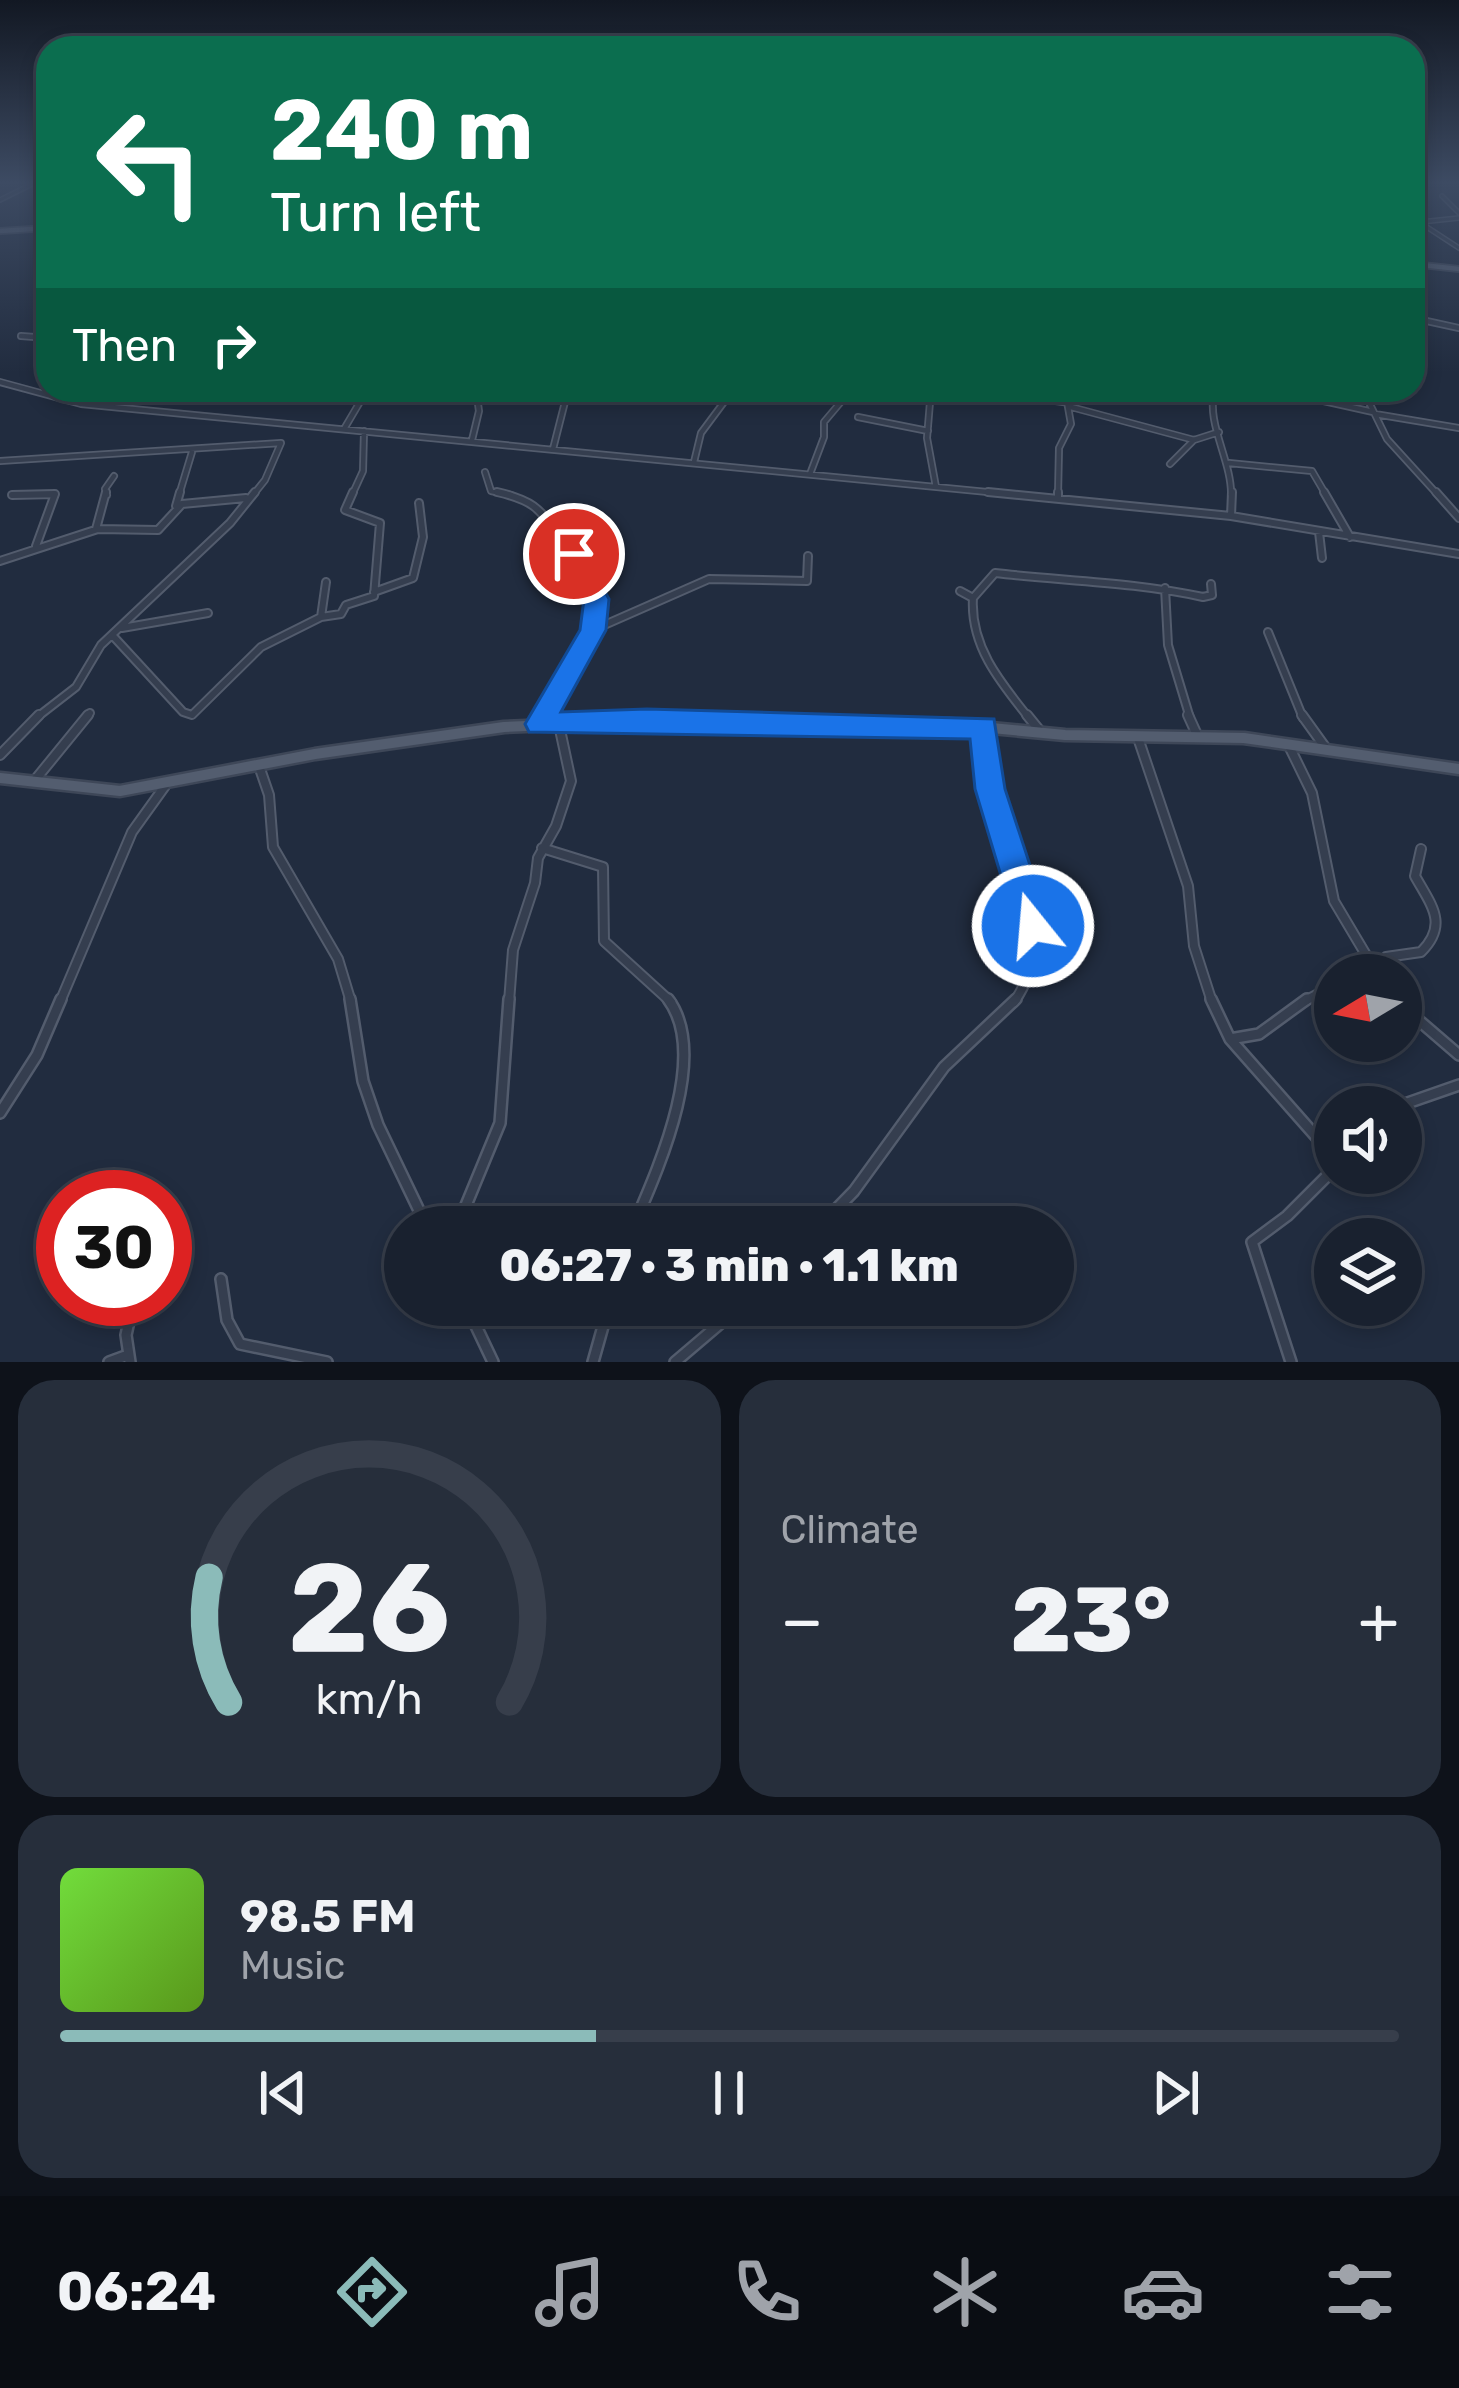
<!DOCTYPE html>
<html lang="en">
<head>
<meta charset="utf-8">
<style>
	body { margin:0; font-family:Rubik,sans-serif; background:#262e3b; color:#f1f3f6; height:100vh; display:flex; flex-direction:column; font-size:45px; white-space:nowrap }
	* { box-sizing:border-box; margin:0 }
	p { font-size:39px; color:#9fa3aa }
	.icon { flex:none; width:66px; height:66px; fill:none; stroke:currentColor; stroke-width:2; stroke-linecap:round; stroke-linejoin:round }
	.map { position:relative; height:1362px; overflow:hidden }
	.drawer { display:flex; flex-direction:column; gap:18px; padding:18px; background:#0e121a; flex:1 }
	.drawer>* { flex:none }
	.banner { position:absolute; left:36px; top:36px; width:1389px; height:366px; border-radius:36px; box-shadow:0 6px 18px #0003,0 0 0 3px #373e4b; background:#0b6e4f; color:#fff; overflow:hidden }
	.needle { width:78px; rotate:260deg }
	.fabs { position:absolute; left:1314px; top:954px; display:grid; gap:24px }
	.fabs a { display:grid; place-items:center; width:108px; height:108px; border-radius:50%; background:#19212f; box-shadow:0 6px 18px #0003,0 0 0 3px #373e4b; font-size:60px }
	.speed { position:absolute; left:36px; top:1170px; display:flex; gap:24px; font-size:60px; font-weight:700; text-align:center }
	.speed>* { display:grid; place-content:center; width:156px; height:156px; border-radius:50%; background:#19212f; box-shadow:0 6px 18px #0003,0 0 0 3px #373e4b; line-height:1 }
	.speed .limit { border:18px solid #d22; background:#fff; color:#111 }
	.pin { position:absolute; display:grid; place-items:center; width:102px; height:102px; color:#fff; margin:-51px; border:6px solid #fff; border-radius:50%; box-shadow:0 3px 12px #0007 }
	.me { position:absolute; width:132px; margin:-66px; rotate:343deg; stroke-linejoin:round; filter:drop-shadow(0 0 9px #0008) }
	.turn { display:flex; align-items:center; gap:42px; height:252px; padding:0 36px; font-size:54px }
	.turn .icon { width:156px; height:156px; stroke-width:2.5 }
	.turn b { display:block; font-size:84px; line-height:102px }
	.then { display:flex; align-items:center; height:114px; padding:0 36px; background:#0003; gap:24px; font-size:45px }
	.big { font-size:90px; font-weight:800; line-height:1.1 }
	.drawer .card { flex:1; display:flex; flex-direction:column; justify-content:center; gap:18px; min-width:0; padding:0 42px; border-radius:36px; background:#262e3b }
	.drawer .dial { align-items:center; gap:0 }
	.dial svg { height:312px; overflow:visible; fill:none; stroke:#373e4b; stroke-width:7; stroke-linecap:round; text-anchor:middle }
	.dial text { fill:#f1f3f6; stroke:none }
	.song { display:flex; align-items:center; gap:36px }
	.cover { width:144px; height:144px; border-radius:18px; background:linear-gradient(135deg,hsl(100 70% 55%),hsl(90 70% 35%)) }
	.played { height:12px; border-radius:6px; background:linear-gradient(90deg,#8bbbb9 40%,#373e4b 40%) }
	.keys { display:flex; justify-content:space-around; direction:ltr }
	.heat { display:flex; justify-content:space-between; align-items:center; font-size:66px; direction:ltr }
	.drawer .tiles { flex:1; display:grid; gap:18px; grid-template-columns:1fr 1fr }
	.card:last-child { grid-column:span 2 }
	.trip { position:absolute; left:384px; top:1206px; width:690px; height:120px; border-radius:60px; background:#19212f; box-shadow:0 6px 18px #0003,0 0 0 3px #373e4b; font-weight:800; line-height:120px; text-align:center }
	.dock { display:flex; height:192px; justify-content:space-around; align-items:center; background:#0a0d13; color:#9fa3aa }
	.dock .icon { width:84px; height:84px }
	.dock .active { color:#8bbbb9 }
	.dock b { font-size:54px; color:#f1f3f6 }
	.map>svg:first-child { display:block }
</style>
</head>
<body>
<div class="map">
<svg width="1459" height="1362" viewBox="0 0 1459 1362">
	<rect width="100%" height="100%" fill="#212c3f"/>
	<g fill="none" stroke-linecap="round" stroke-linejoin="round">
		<defs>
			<path id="minor-far4" d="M1442,196L1459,213
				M0,200L34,183
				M1413,218L1459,248
				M1421,222L1459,218
				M1413,318L1426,321"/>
			<path id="minor-far3" d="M1413,318L1459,328
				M21,336L48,338
				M0,382L81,404L1019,495
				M931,390L927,438L936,487
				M1215,390C1205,422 1232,461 1231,495
				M1363,390L1387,439L1438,495
				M1134,397L1141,390
				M1310,398L1373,412
				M1041,399L1070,403
				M84,402L101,390
				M1071,407L1194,440L1219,432
				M1375,414L1459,428
				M858,417L928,431
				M344,429L367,390
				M472,440L479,411L476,390
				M553,449L568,390
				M0,461L281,443L265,480L253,495
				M694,462L701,433L733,390
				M1229,463L1312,471L1326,495
				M1170,464L1194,440
				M485,472L491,491L511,495
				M810,474L824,437V422L851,390
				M12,495H55
				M107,495L105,489L114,476
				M179,495L192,452
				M352,495L363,471L364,431
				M1058,495L1059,448L1071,424L1065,390"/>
			<path id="minor-far2" d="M497,492C536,501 539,509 563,540C623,616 584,646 543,718
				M988,492L1231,516L1459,554
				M1324,492L1350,537
				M1436,492L1459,518
				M12,495L55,494L36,546
				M1058,498V492
				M176,506L180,492
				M1231,516L1232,492
				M96,529L106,492
				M1319,532L1322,558
				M0,561L98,529L158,530L182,504L246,498
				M1165,588L1168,645L1190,718
				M960,591L973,598
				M374,592L413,578L423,537L419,503
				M321,617L341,614L346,605L374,596L380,523L345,510L353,492
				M122,628L208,613
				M593,630L709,579L807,581L808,556
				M1268,632L1303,718
				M113,636L183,712L192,715L261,647L321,617L326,582
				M36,718L76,687L101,645L230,523L255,492
				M86,718L90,713
				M1029,718C1000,682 970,646 973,598L995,573C1065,581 1134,582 1203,597L1212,595L1211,584"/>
			<path id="minor-far1" d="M1027,715L1040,731
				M1188,715L1198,737
				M1302,715L1325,747
				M539,724L544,715
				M984,729C987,760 990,792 1000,822C1018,882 1056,944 1014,1002
				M1138,738L1188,886L1194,946L1212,1002
				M1290,748L1312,793L1334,901L1378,975
				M0,755L39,715
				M259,766L269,795L273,847L338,959L351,1002
				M35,780L88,715
				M542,848L603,867L604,941L671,1002
				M1367,975L1386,957L1421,952C1449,924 1431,905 1415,876L1421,849
				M60,1002L132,832L165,786
				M509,1002L513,950L535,883L538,858L556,826L571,781L559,725
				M1303,1002L1335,985"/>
			<path id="minor" d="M350,999L363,1081L378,1125L427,1227
				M1211,999L1230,1039L1335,1158
				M1401,1005L1459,1055
				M1230,1039L1259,1034L1307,999
				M1396,1107L1459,1085
				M0,1113L37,1055L61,999
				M457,1227L500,1123L509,999
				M633,1227C658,1169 710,1055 668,999
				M819,1227L854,1191L944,1067L1016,999
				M221,1279L227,1320L240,1344L327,1362
				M466,1305L493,1362
				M109,1362L128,1355
				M130,1362L126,1335L134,1299
				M593,1362L609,1305
				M675,1362L742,1305
				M1291,1362L1252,1242L1287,1216L1335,1168"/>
			<path id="major-far1" d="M0,231L48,228
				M1413,264L1459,269"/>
			<path id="major" d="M0,778L120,791L315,754L504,727L647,721L949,724L1065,735L1244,738L1459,769"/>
		</defs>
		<!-- minor-far4 casing -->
		<use href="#minor-far4" stroke="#535c6d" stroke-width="6"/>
		<!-- minor-far3 casing -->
		<use href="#minor-far3" stroke="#535c6d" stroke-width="8"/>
		<!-- minor-far2 casing -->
		<use href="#minor-far2" stroke="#535c6d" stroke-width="10"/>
		<!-- minor-far1 casing -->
		<use href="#minor-far1" stroke="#535c6d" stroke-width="12"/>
		<!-- minor casing -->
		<use href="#minor" stroke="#535c6d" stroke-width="14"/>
		<!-- major-far1 casing -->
		<use href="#major-far1" stroke="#3e4758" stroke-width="8"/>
		<!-- major casing -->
		<use href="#major" stroke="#3e4758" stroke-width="15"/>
		<!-- minor-far4 -->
		<use href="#minor-far4" stroke="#353e4f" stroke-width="3"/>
		<!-- minor-far3 -->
		<use href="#minor-far3" stroke="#353e4f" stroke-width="4.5"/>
		<!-- minor-far2 -->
		<use href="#minor-far2" stroke="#353e4f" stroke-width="6"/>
		<!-- minor-far1 -->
		<use href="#minor-far1" stroke="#353e4f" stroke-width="8"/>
		<!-- minor -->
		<use href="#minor" stroke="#353e4f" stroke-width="9"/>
		<!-- major-far1 -->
		<use href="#major-far1" stroke="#535d6f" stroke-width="4.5"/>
		<!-- major -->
		<use href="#major" stroke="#535d6f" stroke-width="10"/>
	</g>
	<!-- sky -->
	<linearGradient id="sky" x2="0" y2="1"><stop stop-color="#121823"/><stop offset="0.49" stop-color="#3d4b63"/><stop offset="1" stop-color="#3d4b63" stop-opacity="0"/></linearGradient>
	<rect width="1459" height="373" fill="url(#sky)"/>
	<!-- route -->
	<path fill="#1a73e8" stroke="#114b97" stroke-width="3" d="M574,546L582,549L609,599L606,630L561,712L647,709L994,719L1005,789L1050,926L1045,937L1033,942L1021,937L1016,926L975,789L970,739L529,732L525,724L580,630L584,599L562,554Z"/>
</svg>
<div class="fabs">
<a><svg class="needle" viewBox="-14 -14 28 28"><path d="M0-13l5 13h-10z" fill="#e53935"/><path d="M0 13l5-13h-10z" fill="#9fa3aa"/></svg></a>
<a><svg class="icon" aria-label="sound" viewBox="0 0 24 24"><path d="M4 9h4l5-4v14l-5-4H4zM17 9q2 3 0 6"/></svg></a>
<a><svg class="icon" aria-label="layers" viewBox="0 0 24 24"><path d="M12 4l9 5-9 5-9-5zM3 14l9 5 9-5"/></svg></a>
</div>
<div class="speed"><div class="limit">30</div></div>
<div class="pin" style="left:574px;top:554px;background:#d93025"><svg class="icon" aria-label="arrive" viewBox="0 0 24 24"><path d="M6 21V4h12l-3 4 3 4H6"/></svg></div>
<svg class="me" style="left:1033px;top:926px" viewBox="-20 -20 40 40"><circle r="17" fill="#1a73e8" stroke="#fff" stroke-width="3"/><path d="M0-11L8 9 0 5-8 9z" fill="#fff"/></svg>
<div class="trip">06:27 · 3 min · 1.1 km</div>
<div class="banner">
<div class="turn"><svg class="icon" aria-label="left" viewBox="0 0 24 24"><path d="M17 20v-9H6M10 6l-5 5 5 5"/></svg><div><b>240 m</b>Turn left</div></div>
<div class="then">Then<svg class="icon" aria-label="right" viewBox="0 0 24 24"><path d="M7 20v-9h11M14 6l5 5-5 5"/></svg></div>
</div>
</div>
<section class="drawer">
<div class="tiles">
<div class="card dial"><svg viewBox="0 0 100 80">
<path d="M14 69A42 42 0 1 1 86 69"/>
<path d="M14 69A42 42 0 0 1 9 37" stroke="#8bbbb9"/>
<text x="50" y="56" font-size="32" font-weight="700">26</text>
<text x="50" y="72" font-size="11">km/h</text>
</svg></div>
<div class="card"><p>Climate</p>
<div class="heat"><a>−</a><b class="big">23°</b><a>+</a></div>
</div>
<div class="card">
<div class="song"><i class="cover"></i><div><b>98.5 FM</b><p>Music</p></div></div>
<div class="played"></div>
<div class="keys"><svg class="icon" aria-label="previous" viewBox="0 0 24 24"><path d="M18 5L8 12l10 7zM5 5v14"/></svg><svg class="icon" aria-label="pause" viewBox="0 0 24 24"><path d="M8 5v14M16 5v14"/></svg><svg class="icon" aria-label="next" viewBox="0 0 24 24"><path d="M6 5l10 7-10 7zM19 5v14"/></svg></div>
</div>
</div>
</section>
<nav class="dock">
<b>06:24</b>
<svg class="icon active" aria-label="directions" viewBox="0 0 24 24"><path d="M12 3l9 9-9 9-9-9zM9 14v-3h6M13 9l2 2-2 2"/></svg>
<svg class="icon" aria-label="music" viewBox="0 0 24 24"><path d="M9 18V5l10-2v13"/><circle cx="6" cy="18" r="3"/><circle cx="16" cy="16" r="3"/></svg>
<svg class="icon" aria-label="phone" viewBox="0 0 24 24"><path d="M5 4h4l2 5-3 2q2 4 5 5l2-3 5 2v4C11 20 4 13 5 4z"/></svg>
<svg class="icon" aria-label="climate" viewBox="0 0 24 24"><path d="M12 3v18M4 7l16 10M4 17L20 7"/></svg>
<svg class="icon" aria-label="car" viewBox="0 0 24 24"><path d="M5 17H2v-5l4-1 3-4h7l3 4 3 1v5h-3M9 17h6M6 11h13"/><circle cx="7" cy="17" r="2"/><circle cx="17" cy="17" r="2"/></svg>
<svg class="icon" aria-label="filters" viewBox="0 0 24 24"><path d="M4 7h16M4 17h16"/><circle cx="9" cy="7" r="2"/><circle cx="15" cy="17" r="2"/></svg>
</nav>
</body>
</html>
